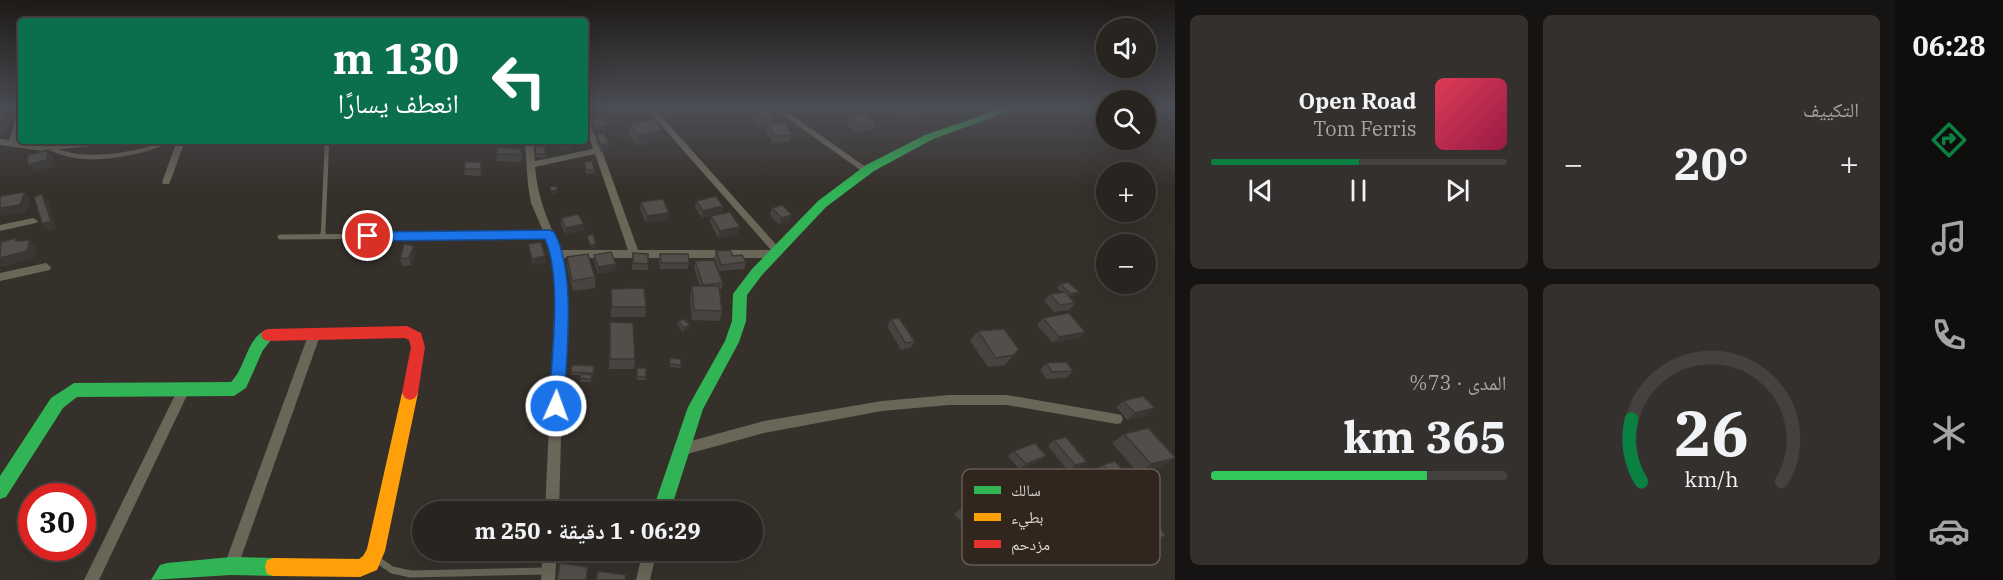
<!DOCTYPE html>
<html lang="ar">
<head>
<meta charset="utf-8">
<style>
	body { margin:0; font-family:"IBM Plex Serif","Noto Naskh Arabic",serif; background:#34302d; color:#f1f3f6; direction:rtl; height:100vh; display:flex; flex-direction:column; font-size:22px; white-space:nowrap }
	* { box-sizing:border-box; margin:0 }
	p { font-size:20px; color:#a5a4a5 }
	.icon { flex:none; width:33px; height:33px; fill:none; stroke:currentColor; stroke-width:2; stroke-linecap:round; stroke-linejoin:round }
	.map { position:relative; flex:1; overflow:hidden; direction:ltr }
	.panel { display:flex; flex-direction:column; gap:15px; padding:15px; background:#161412; width:720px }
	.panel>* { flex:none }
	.hud { position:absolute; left:18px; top:18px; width:570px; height:126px; border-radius:6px; box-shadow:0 6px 24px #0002,0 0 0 2px #44413e; direction:rtl; background:#0b6e4f; color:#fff; overflow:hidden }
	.tools { position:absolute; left:1096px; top:18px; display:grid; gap:12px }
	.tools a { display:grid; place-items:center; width:60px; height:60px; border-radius:50%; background:#282420; box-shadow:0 6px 24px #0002,0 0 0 2px #44413e; font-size:30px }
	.speed { position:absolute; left:18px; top:483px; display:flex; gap:12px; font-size:30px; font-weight:700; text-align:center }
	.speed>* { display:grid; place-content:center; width:78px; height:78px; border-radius:50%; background:#282420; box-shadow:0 6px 24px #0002,0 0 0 2px #44413e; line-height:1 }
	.speed .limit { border:9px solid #d22; background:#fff; color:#111 }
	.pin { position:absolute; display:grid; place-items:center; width:51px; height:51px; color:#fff; margin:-26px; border:3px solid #fff; border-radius:50%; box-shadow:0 2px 6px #0007 }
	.me { position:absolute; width:66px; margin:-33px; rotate:2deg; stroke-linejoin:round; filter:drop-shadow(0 0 4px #0008) }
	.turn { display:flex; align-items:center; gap:21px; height:126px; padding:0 30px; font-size:27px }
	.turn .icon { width:78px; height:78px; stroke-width:2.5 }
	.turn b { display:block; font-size:42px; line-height:51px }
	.big { font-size:45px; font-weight:700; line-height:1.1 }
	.panel .widget { flex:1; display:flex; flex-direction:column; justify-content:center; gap:9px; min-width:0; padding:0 21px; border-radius:9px; background:#34302d }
	.panel .dial { align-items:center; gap:0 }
	.dial svg { height:156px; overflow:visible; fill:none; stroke:#44413e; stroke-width:7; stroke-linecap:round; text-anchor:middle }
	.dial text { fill:#f1f3f6; stroke:none }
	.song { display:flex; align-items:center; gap:18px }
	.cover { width:72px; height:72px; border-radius:9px; background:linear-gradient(135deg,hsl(350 70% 55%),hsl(340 70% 35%)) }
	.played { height:6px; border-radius:3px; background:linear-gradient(90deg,#0b8043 50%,#44413e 50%) }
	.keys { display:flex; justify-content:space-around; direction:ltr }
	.heat { display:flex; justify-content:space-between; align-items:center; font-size:33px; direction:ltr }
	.charge { height:9px; border-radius:4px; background:linear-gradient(90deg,#34c759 73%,#44413e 0) }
	.panel .tiles { flex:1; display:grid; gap:15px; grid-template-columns:repeat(2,1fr) }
	.trip { position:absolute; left:412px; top:501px; width:351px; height:60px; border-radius:30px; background:#282420; box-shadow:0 6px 24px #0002,0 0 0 2px #44413e; font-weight:700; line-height:60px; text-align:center; direction:rtl }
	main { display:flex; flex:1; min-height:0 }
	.menu { display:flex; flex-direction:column; width:108px; justify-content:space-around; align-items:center; background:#100e0d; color:#a5a4a5 }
	.menu .icon { width:42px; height:42px }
	.menu .on { color:#0b8043 }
	.menu b { font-size:27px; color:#f1f3f6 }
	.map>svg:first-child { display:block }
</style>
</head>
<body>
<main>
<nav class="menu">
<b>06:28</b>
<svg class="icon on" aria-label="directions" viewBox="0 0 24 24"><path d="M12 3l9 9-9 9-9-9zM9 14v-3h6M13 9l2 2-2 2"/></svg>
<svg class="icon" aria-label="music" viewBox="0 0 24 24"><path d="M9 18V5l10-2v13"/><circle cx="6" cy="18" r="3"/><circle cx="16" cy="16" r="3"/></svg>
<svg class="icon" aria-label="phone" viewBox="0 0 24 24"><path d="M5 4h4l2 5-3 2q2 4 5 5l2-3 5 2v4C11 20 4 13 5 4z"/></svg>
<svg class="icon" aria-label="climate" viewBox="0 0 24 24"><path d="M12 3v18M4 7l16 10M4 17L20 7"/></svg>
<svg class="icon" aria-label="car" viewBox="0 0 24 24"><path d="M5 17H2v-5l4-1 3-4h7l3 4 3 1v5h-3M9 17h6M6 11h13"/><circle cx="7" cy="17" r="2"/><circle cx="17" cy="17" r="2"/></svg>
</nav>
<section class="panel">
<div class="tiles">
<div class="widget"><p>التكييف</p>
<div class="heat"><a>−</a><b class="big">20°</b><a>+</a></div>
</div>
<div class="widget">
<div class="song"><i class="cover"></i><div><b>Open Road</b><p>Tom Ferris</p></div></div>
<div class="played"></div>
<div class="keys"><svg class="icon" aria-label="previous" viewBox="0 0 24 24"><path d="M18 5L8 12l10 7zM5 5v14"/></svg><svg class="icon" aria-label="pause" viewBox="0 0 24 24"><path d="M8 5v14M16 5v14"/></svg><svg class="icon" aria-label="next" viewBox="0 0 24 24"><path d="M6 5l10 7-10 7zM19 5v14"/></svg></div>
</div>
<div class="widget dial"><svg viewBox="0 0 100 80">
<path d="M14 69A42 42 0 1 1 86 69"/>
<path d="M14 69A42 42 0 0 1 9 37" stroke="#0b8043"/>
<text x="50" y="56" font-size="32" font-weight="700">26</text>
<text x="50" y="72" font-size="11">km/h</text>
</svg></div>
<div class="widget"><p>المدى · 73%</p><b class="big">365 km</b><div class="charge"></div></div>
</div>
</section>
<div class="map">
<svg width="1175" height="580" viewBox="0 0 1175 580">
	<rect width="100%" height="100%" fill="#36302b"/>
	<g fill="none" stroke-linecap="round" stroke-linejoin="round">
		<!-- lane-far2 -->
		<path stroke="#6a6658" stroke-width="4.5" d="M50,148C81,164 130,156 162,144
			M323,235L327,142"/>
		<!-- lane-far1 -->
		<path stroke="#6a6658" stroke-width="5" d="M323,236V233
			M280,237L550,235"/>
		<!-- lane -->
		<path stroke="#6a6658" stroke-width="7" d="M375,558L392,570L411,574L547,571"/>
		<!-- street -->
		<path fill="#6a6658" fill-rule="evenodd" d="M646,108H654L781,250L777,257L773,258H563L565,295L559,512H545L555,295L553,254L531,203L528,185L525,141H533L535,161L593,149L585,126V112H588L638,250H771ZM595,154L628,250H561C548,221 538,200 535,167Z
			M773,108H782L870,170L869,172H863Z
			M18,111H21V127L17,141L42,145L87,141H116L112,144L42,151L0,145V139L9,140Z
			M177,141H185L170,182L169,184H163L162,182Z
			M33,218L38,221L36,223L0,231V225Z
			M46,263L51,267L50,270L0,281V273Z
			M315,329L319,330L321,333L238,566L236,571L231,573L226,571L224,566L309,333L311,330Z
			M184,384L188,385L190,389L99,580H84L180,385Z
			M949,395H1007L1117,414L1121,415L1123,419L1121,423L1117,424L1007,405H949L882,411L764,433L680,456L675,454L674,450L675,446L680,444L764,421L882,401Z
			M543,550H557L555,580H541Z
			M643,550H657L650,580H636Z"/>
		<!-- fast -->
		<path fill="#30b455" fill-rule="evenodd" d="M1003,108H1018L933,139L874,171L826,207L762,275L747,295L746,321L739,342L703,409L670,512H652L688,407L725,341L732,321L733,294L752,269L818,201L866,165L925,135Z
			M268,329L273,331L275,335L263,350L246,388L234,396L77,397L63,408L6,497L0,499V476L51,398L74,383L231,382C246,368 246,337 268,329Z
			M231,557L274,558L281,560L283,567L281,574L274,576L231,575L151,580L160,565L167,563Z"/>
		<!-- slow -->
		<path fill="#ff9f0a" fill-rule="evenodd" d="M410,386L415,388L418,393L385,551L377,570L360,577L274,576L267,574L265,567L267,560L274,558L359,559L363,556L367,549L402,393L405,388Z"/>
		<!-- jam -->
		<path fill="#e5322d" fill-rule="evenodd" d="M407,326L421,333L425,347L418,393L415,398L410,400L405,398L402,393L411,347L409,340L405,338L268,341L263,339L261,335L263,331L268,329Z"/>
	</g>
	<!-- wall -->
	<path fill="#484340" d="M593,108H614V116L603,118L606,133H605L609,150L601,152L596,141V134L594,135L591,126V119L597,118L593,111Z
		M661,108L673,111V114L665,116L661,111Z
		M795,108H816L815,110L800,113Z
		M899,108H916L918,109L915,116L905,118L898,112Z
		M753,112L773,117L771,124L756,126L752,119Z
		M850,116L875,123L872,130L854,132L847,123Z
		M630,124L662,140L637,146L629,134Z
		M768,125L792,135L790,141L773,143L766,132Z
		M28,141H63L62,142L36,146L30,143Z
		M557,141H571L572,150L561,152Z
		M546,147L545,158L535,157V154Z
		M521,149L522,156L521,162L497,161L496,154Z
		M584,162L594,170V173L586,174Z
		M464,169H482L481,176L465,175Z
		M696,201L723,206L721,213L738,234L718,238L710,222L711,216L702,218L695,207Z
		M641,202L668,220L646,223L640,208Z
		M772,208L790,222L779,225L770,215Z
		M561,218L584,231L566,235L561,225Z
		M716,251L733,256L746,262L744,269L719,271L714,258Z
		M416,253L411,265L402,266L400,259Z
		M633,253L648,264V270H632Z
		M660,254L689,263L688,269H660L659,261Z
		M594,255L615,271L598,274L594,262Z
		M567,257L595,277V288L573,291L567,267Z
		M695,261L723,283L721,290H720L722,311L720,321L692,320L690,296L692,286H700L694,268Z
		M1060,284L1076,295L1070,297L1075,303L1069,310L1054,312L1044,301L1050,294L1062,292L1057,288Z
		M611,289L646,307L645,317H611Z
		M1043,318L1085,332L1079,338L1053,343L1037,325Z
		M891,319L915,342L910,348L901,350L887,326Z
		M678,321L689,329L683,332L677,325Z
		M610,322L635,359L634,369H609Z
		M978,331L1019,349L1005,365L988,367L970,341Z
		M670,358L681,365L680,368L670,367Z
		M1046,363L1073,371L1066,378L1046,379L1040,370Z
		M594,366L593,376H592L591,382H580L581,375H571V372Z
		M637,368L646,377V380H637Z
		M1123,401L1147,415L1127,420L1116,407Z
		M1124,434L1163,467L1138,473L1112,443Z
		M1054,440L1079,467L1068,471L1048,446Z
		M1014,451L1046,456L1039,461L1019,469L1008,456Z
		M1103,465L1138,488L1129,493L1118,497L1096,470Z
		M1055,481L1099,491L1070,509L1048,486Z
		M960,509L1000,510L1002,512L995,517L975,529L966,519L962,522L954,514Z
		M1137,522L1166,536L1156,541L1141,544L1128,527Z
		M1056,530L1073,537L1069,539L1058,542L1053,533Z"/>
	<!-- shaded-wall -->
	<path fill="#3b3734" d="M742,108H750V110L741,111Z
		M802,108H816L815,110L800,113Z
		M614,109V116L597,119V112Z
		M918,109L915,116L905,118L908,112Z
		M673,111V114L665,116V112Z
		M4,114L9,121L6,135L0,136V128Z
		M606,126V133L594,135V128Z
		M663,130L662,140L637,146L638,136Z
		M32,141H63L62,142L36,146Z
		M572,143V150L561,152V145Z
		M609,143V150L601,152V145Z
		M48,150L53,157V167L33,172L27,165Z
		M481,162L482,169L481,176L480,169Z
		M558,190V193L551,195V191Z
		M25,192L31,198L26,212L2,216L0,214V208Z
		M42,194L48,201L56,228L48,231L42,224Z
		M723,206L721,213L702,218L703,211Z
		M669,213L668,220L646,223L647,216Z
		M792,215L790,222L779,225L782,218Z
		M584,224V231L566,235V228Z
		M740,227L738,234L718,238L720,231Z
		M30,240L37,247L34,258L1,267L0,266V258Z
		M596,244V248L590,249V245Z
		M414,246L416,253L411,265L409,258Z
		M545,256L546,263L532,265V259Z
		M616,264L615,271L598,274V267Z
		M1079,292L1076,295L1068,298L1071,294Z
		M690,325L689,329L683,332L684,328Z
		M1085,332L1079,338L1053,343L1059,337Z
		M1155,408L1147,415L1127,420L1135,413Z
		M1046,456L1039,461L1019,469L1026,464Z
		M1175,458L1163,467L1138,473L1151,464Z
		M1087,462L1079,467L1068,471L1075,465Z
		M1138,488L1129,493L1118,497L1126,491Z
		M1002,512L995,517L975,529L981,524Z"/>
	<!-- building -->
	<path fill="#544e4b" stroke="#3b3734" stroke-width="1.5" d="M595,108H614V109L597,112Z
		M661,108H671L673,111L665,112Z
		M903,108H916L918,109L908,112Z
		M768,110L773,117L757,119L753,112Z
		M4,114L1,128H0V115Z
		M867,114L875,123L857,125L850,116Z
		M603,118L606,126L594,128L591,119Z
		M655,119L663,130L638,136L630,124Z
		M785,123L792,135L775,136L768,125Z
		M604,133L609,143L601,145L596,134Z
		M559,141H571L572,143L561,145Z
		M536,146L546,147L544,154H535Z
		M498,147L521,149L520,155L496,154Z
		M48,150L47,160L27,165L28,155Z
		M592,161L594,170H586L584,162Z
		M465,162H481L480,169H464Z
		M556,186L558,190L551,191L549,187Z
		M25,192L20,205L0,208V198L1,196Z
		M42,194L51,221L42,224L34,197Z
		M716,196L723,206L703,211L696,201Z
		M663,199L669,213L647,216L641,202Z
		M782,205L792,215L782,218L772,208Z
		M730,212L740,227L720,231L711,216Z
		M578,214L584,224L566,228L561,218Z
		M593,234L596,244L590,245L587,236Z
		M17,238L16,241L30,240L27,251L0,258L1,242Z
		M541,242L545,256L532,259L528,244Z
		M404,244L414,246L409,258L400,259Z
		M730,250L733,256L742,255L746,262L721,265L716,251Z
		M611,252L616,264L598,267L594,255Z
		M633,253L648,254V264L633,263Z
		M588,254L595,277L572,281L567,257Z
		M660,254H688L689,263H661Z
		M714,260L723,283L703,285L695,261Z
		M1068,282L1079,292L1071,294L1060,284Z
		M692,286H719L722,311L694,310Z
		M644,288L646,307H612L611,289Z
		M1065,292L1075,303L1060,305L1050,294Z
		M1069,313L1085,332L1059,337L1043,318Z
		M899,318L915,342L905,343L891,319Z
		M684,319L690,325L684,328L678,321Z
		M610,322L633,323L635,359H610Z
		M1004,329L1019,349L1014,355L996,358L978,331Z
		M670,358L681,359V365L670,364Z
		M1067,362L1073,371L1052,372L1046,363Z
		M572,365L594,366L593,373L571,372Z
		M637,368H646V377H637Z
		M581,374L592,375L591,379L580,378Z
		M1143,396L1155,408L1135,413L1123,401Z
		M1148,428L1175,457V458L1151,464L1124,434Z
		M1066,437L1087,462L1075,465L1054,440Z
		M1035,443L1046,456L1026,464L1014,451Z
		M1115,461L1138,488L1126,491L1103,465Z
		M984,493L1002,508L999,510L1002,512L981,524L972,514L968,517L960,509Z
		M1152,518L1166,536L1150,539L1137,522Z
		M560,563L588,567L586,580H557Z
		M598,571L626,575L625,580H596Z"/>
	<!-- sky -->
	<linearGradient id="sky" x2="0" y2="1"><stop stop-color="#1e1a18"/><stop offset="0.57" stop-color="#4c4e55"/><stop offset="1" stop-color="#4c4e55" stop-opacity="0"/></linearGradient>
	<rect width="1175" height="189" fill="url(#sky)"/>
	<!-- route -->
	<path fill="#1a73e8" stroke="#114b97" stroke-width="1.5" d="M550,230L554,232C577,273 566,358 564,406L562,411H551L549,406C551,360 563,280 545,239L368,241L362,236L368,232Z"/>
	<!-- legend -->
	<rect x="962" y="469" width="198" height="96" rx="9" fill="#30261e" stroke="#645b54" stroke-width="1.5"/>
	<rect x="974" y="486" width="27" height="8" fill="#30b455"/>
	<rect x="974" y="513" width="27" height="8" fill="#ff9f0a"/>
	<rect x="974" y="540" width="27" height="8" fill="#e5322d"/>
	<g font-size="16" fill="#ded8d3">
		<text x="1011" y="496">سالك</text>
		<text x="1011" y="523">بطيء</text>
		<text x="1011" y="550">مزدحم</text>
	</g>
</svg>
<div class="tools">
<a><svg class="icon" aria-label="sound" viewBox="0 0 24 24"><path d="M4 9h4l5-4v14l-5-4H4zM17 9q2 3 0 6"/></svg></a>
<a><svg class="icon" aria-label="search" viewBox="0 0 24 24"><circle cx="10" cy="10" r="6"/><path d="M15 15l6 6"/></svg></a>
<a>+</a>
<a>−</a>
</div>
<div class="speed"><div class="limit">30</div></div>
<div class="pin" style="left:368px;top:236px;background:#d93025"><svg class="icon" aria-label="arrive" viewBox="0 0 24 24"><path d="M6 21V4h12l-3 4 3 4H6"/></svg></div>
<svg class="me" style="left:556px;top:406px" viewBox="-20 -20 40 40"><circle r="17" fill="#1a73e8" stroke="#fff" stroke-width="3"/><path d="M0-11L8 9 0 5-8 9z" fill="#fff"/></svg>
<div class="trip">06:29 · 1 دقيقة · 250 m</div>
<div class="hud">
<div class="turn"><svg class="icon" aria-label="left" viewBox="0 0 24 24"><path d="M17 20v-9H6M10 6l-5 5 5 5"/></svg><div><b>130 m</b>انعطف يسارًا</div></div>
</div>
</div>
</main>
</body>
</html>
